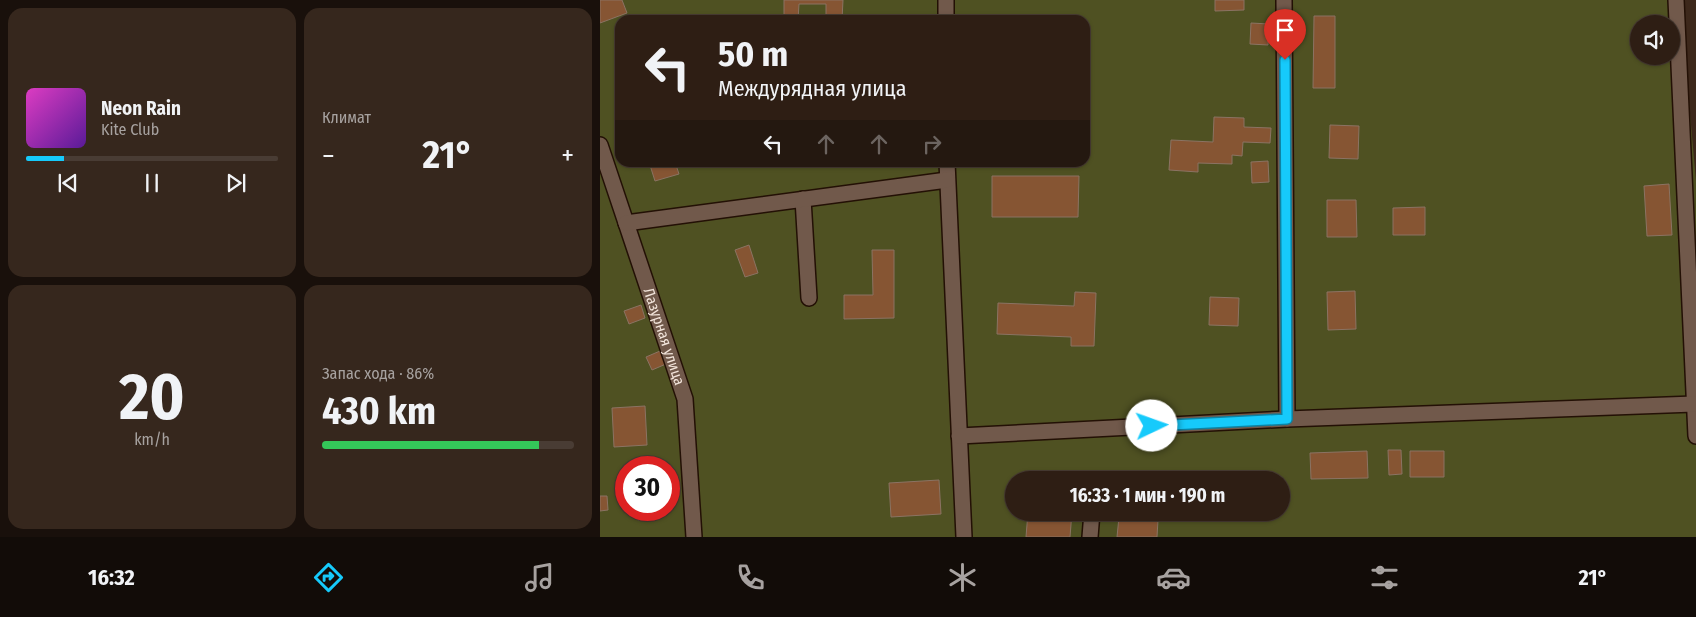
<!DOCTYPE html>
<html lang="ru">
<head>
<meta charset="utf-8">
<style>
	body { margin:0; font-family:"Fira Sans Condensed",sans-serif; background:#36271d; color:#f1f3f6; height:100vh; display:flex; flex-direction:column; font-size:19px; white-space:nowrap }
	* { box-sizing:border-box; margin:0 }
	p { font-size:16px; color:#a7a2a0 }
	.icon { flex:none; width:28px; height:28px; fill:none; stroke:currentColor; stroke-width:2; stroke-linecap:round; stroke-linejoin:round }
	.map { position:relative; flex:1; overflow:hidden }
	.panel { display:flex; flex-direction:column; gap:8px; padding:8px; background:#19100b; width:600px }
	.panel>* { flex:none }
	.top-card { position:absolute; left:15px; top:15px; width:475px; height:152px; border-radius:15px; box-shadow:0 1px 4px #0004,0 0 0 1px #493c34; background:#2e1e14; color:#f1f3f6; overflow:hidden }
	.tools { position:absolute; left:1030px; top:15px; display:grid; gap:10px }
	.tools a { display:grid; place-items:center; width:50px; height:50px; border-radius:50%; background:#2e1e14; box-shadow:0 1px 4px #0004,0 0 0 1px #493c34; font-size:25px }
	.speed { position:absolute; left:15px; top:456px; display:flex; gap:10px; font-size:25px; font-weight:700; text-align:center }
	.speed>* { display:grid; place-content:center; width:65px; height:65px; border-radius:50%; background:#2e1e14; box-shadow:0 1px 4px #0004,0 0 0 1px #493c34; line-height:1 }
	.speed .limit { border:8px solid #d22; background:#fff; color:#111 }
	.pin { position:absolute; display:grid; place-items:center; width:42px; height:42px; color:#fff; margin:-51px -21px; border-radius:50% 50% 50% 0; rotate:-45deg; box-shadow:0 0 5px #0007 }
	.pin .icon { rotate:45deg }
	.me { position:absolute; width:55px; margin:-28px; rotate:87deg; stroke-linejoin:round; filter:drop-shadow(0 0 4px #0008) }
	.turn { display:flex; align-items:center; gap:18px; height:105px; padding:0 20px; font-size:22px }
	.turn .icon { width:65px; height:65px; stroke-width:2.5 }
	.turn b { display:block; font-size:35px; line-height:42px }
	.lanes { display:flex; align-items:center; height:48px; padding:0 20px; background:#0003; justify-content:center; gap:25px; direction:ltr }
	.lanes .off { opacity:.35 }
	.big { font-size:38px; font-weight:700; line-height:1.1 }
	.panel .tile { flex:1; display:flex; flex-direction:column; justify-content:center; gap:8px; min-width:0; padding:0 18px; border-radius:15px; background:#36271d }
	.panel .dial { align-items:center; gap:0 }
	.dial b { font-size:65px; line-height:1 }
	.song { display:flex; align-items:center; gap:15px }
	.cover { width:60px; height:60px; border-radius:8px; background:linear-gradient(135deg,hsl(310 70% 55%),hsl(270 70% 35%)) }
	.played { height:5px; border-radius:2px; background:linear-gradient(90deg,#16cafb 15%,#493c34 15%) }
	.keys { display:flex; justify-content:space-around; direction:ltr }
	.heat { display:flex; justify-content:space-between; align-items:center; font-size:28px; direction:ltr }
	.charge { height:8px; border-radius:4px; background:linear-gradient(90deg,#34c759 86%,#493c34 0) }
	.panel .tiles { flex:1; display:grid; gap:8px; grid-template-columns:repeat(2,1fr) }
	.trip { position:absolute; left:405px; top:471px; width:285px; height:50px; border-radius:25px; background:#2e1e14; box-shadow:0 1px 4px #0004,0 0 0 1px #493c34; font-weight:700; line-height:50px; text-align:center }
	.tabs { display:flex; height:80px; justify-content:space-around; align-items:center; background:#120c08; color:#a7a2a0 }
	.tabs .icon { width:35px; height:35px }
	.tabs .current { color:#16cafb }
	.tabs b { font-size:22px; color:#f1f3f6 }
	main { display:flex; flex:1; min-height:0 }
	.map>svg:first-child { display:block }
</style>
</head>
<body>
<main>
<section class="panel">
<div class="tiles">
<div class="tile">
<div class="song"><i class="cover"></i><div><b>Neon Rain</b><p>Kite Club</p></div></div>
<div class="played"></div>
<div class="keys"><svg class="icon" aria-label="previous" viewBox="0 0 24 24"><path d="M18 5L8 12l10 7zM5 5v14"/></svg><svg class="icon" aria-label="pause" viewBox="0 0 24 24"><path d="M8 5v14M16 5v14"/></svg><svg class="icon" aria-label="next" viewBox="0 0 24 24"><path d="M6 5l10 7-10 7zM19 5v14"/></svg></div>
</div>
<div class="tile"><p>Климат</p>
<div class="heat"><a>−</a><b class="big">21°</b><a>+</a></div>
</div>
<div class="tile dial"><b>20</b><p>km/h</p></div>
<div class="tile"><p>Запас хода · 86%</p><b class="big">430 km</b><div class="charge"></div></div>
</div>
</section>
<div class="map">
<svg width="1096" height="537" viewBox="0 0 1096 537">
	<rect width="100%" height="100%" fill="#3d281b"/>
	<!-- green -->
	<path fill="#4f5122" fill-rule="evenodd" d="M0,0H1080L1096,181V537H0ZM20,20H485V162H20ZM1039,24H1071V56H1039ZM26,468H69V510H26ZM414,480H681V512H414Z"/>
	<!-- building -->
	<path fill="#865533" stroke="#8b7363" d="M0,0H22L27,13L0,23Z
		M184,0H243L242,20H226V4H199L198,20H184Z
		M615,0H644V10L615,11Z
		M714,16H735V88H713Z
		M651,23L669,24L668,45L650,44Z
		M614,117L644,118V127L671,128L670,143L643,142L642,156L632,155V164L598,163V172L569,170L571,140L613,142Z
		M730,125L759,126L758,159L729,158Z
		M668,161L669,182L652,183L651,162Z
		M49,162H75L79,174L55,181Z
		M392,176H479L478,217H392Z
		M1069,184L1072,235L1047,236L1044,186Z
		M727,200H756L757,237H727Z
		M825,207V235H793V208Z
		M149,245L158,273L145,277L135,250Z
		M272,250H294V318L244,319V295H273Z
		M755,291L756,329L728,330L727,292Z
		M475,292L496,293L494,346H471V337L397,334L398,303L474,306Z
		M610,297L639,298L638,326L609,325Z
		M41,305L45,318L29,324L24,311Z
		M60,351L66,364L52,370L46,357Z
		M45,406L47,445L14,447L12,408Z
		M788,450H801L802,474L789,475Z
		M767,451L768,478L711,479L710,453Z
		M810,451H844V477H810Z
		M339,480L341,514L291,517L289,483Z
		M0,496H7L8,510L0,511Z
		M38,510H54V519L38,520Z
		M428,512H472L470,537H426Z
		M519,517L558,520L557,537H517Z"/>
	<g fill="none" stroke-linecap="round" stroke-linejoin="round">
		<defs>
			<g id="minor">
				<path d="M346,0V20"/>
				<path d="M684,0L687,419"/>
				<path d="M1076,0L1096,436"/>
				<path id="s1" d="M0,145L85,399L94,537"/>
				<path d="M347,162L364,537"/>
				<path d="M203,199L209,298"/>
				<path d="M26,223L347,180"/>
				<path d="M359,436L687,419L1094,404"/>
				<path d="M490,537L492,512"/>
			</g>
		</defs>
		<!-- minor casing -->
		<use href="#minor" stroke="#231005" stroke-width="18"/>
		<!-- minor -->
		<use href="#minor" stroke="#71594b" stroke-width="15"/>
	</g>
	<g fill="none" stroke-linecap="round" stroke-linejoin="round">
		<defs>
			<path id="route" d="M552,426L687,419L685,60"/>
		</defs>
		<!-- route casing -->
		<use href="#route" stroke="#0e83a3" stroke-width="12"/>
		<!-- route -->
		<use href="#route" stroke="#16cafb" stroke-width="9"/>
	</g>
	<g text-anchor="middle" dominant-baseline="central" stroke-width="5" stroke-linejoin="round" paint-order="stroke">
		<!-- street labels -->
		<g font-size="15" fill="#f3e5dc" stroke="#321e11">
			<text stroke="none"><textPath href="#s1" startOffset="202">Лазурная улица</textPath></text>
		</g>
	</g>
</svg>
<div class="tools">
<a><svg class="icon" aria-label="sound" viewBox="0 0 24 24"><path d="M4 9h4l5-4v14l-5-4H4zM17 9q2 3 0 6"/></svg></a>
</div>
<div class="speed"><div class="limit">30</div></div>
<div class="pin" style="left:685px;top:60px;background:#d93025"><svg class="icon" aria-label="arrive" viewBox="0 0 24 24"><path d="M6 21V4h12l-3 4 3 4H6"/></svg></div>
<svg class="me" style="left:552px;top:426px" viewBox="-20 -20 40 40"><circle r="19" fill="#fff"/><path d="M0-13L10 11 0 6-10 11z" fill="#16cafb"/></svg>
<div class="trip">16:33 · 1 мин · 190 m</div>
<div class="top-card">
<div class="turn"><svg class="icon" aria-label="left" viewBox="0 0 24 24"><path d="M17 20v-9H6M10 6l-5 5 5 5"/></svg><div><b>50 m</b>Междурядная улица</div></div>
<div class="lanes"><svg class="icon" aria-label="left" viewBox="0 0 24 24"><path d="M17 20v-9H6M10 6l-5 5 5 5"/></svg><svg class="icon off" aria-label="ahead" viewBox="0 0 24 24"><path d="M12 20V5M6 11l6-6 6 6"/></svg><svg class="icon off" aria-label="ahead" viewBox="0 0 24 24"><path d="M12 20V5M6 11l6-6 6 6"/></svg><svg class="icon off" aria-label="right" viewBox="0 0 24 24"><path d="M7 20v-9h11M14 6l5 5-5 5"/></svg></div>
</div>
</div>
</main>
<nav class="tabs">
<b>16:32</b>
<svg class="icon current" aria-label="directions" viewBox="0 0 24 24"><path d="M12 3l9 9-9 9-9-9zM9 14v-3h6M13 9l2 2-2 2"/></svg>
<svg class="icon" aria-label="music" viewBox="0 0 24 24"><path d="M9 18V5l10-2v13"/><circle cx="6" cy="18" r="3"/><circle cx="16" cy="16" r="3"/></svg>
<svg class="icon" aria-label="phone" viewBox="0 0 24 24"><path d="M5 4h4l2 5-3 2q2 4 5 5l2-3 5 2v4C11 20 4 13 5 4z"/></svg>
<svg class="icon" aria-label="climate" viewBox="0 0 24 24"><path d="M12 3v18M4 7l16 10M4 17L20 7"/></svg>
<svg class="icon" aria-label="car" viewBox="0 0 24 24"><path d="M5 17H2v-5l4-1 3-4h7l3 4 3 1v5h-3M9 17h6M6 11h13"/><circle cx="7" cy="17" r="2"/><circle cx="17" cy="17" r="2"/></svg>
<svg class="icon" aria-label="filters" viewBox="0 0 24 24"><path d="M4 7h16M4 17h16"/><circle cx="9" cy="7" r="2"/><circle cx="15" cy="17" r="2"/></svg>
<b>21°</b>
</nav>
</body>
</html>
